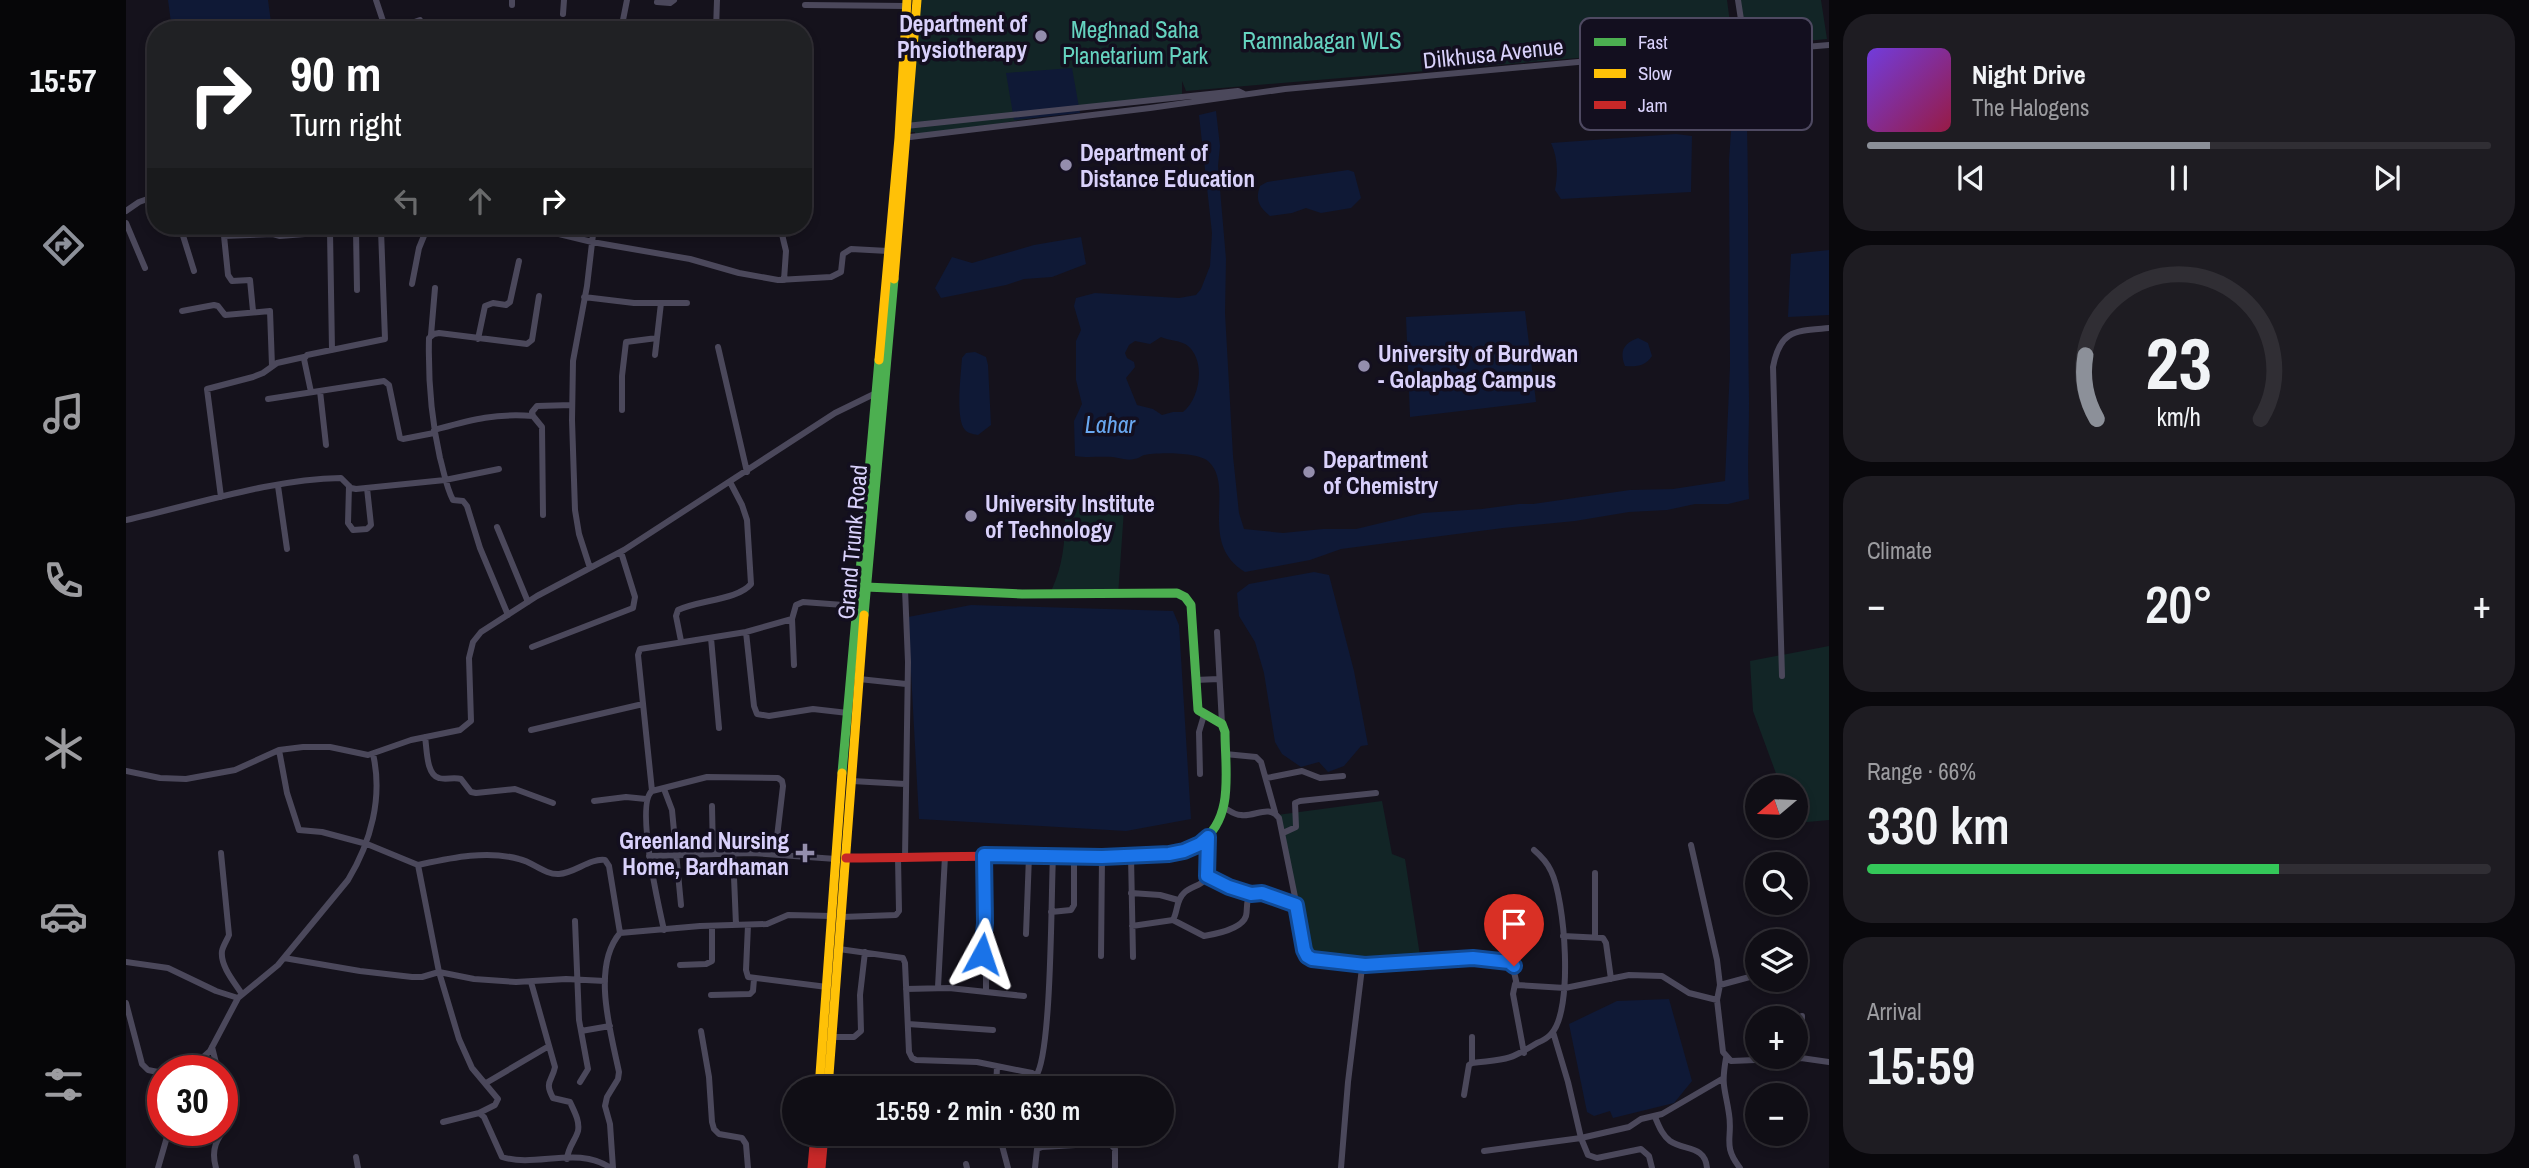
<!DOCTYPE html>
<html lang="en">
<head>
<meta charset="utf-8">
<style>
	body { margin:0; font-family:"Archivo Narrow",sans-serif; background:#1e1c22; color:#f1f3f6; height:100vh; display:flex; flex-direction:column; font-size:26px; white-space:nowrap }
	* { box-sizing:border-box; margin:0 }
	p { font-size:23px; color:#9c9ca0 }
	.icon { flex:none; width:38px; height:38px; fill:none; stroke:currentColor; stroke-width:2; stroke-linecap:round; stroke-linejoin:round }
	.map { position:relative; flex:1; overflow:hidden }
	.sheet { display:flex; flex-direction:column; gap:14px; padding:14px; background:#09080c; width:700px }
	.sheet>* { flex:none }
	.top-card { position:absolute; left:21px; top:21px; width:665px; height:214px; border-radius:28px; box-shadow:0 4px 10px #0003,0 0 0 2px #302e34; background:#202124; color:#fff; overflow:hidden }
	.needle { width:46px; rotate:251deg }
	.buttons { position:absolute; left:1619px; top:775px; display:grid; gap:14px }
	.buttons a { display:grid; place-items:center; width:63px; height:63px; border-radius:50%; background:#100e15; box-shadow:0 4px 10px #0003,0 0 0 2px #302e34; font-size:35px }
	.speed { position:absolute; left:21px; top:1055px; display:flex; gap:14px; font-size:35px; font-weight:700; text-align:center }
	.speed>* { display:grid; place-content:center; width:91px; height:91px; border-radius:50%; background:#100e15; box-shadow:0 4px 10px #0003,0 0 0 2px #302e34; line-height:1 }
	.speed .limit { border:10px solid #d22; background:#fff; color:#111 }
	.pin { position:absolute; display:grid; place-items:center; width:60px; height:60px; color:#fff; margin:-72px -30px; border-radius:50% 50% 50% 0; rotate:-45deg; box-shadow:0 0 7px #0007 }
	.pin .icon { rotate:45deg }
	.me { position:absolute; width:77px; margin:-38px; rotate:5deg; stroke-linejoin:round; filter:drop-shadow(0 0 5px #0008) }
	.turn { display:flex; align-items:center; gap:24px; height:147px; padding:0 28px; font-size:32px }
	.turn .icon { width:91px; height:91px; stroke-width:2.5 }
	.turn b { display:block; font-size:49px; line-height:60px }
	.lanes { display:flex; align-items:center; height:66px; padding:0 28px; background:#0003; justify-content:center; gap:35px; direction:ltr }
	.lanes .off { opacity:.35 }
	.big { font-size:52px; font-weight:600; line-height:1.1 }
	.sheet .tile { flex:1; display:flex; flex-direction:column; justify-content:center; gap:10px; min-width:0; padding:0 24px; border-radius:28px; background:#1e1c22 }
	.sheet .dial { align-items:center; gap:0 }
	.dial svg { height:182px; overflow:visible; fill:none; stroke:#302e34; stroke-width:7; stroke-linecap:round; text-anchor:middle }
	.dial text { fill:#f1f3f6; stroke:none }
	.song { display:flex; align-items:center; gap:21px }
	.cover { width:84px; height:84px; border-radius:10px; background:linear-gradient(135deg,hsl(260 70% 55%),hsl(340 70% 35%)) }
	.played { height:7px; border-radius:4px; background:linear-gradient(90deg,#8c9099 55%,#302e34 55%) }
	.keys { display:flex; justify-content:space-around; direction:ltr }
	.heat { display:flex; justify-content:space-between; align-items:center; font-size:38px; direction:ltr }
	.charge { height:10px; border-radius:5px; background:linear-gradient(90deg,#34c759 66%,#302e34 0) }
	.trip { position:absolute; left:656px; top:1076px; width:392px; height:70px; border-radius:35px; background:#100e15; box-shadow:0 4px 10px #0003,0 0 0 2px #302e34; font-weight:600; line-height:70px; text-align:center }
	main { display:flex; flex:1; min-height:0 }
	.menu { display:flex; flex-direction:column; width:126px; justify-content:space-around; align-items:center; background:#060608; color:#9c9ca0 }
	.menu .icon { width:49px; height:49px }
	.menu .current { color:#8c9099 }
	.menu b { font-size:32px; color:#f1f3f6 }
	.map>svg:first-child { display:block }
</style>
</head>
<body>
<main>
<nav class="menu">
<b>15:57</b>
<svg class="icon current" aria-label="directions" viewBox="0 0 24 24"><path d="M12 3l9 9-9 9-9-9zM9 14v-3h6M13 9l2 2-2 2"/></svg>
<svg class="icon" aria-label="music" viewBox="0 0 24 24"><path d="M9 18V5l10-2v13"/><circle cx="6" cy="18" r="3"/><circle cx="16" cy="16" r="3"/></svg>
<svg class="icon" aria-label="phone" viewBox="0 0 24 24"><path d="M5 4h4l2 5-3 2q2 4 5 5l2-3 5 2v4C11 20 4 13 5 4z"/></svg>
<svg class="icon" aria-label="climate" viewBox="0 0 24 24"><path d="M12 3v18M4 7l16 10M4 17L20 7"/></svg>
<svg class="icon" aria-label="car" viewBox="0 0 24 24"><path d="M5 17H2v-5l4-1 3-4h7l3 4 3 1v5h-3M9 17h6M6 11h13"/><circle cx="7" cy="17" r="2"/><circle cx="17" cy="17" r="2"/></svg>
<svg class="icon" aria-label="filters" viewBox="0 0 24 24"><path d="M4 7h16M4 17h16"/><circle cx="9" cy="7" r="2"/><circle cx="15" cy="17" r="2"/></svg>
</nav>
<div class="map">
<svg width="1703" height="1168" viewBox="0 0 1703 1168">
	<rect width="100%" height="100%" fill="#15121c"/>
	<!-- green -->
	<path fill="#122526" d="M791,0H1601L1607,45L1060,91L1056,81V94L789,137V132H782Z
		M1613,0H1695L1701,39L1619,47Z
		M999,495L992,596L927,592L926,589C938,563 940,534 939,505L948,501Z
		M1703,646V820L1670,823V788L1655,787L1627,711L1624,661Z
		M1256,801L1266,854L1279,859L1295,962L1291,969L1233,971L1186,966L1171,921L1151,815Z"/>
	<!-- water -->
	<path fill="#0f1936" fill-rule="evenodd" d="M42,0H142L146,30H46Z
		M1619,60C1624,174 1621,289 1623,403C1623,436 1621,467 1623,499L1602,504H1569L1541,510L1503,512L1449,521L1377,528L1215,549L1184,560L1119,572C1071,543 1110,486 1082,461C1072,452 1031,452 1018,455C1015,456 1012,459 1008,459C1002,461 993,458 987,457C974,456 962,458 949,456L948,421L956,404L950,380V341L955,330L948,306L950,298L969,293L1053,298L1070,295L1075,289L1084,266L1086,233L1073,115L1090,111L1094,146L1092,166L1100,259L1099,313L1107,456L1113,513L1118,529L1157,533L1197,529H1230L1297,513L1356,509L1393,504H1407L1504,490L1547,489L1599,481L1604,366L1603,160L1610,61ZM1035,337C1043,341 1055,340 1062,346C1080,361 1074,399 1057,412H1047L1036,415L1027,409L1011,405L1000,378L1009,367L1008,362L1001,358L999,353L1003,345L1009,341L1024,344Z
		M946,68L954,113L888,120L880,73Z
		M1550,134L1566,136L1565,192L1435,199L1429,190C1432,174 1432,158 1425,143Z
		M1222,170L1228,172L1235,198L1225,208L1195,213L1180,208L1166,213L1144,216C1133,207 1129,200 1134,186L1141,182Z
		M955,237L960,264L926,277L898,279L880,285L815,298L809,288L826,257L846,263L908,245Z
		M1703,250V315L1662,317L1665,254Z
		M1399,311L1410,402L1284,417L1280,317Z
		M1512,338L1522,343L1526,356C1520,366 1510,367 1499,366C1493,351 1498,343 1512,338Z
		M849,352L860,357L862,365L865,425L852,435C846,434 840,433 837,427C830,412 835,374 836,358L840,353Z
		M1188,572L1203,575L1228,671L1242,745L1235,746L1218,766L1202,772L1193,762L1175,767L1156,754L1149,742L1138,673L1129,642L1113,616L1111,593L1123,584Z
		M845,605L1047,611L1053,625L1065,819L1000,831L793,819L782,617Z
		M1543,999L1566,1081L1548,1103L1487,1118L1484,1111L1468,1116L1461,1112L1443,1024L1491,1001Z"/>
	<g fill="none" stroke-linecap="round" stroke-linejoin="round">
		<!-- street -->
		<path stroke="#4b485b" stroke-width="6" d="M250,0L260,30
			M386,0V5
			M1612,0L1620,52
			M531,2L544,3L548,0
			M679,5L780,6
			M437,14L438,0
			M266,30L294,20
			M495,30L501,0
			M590,30L591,0
			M780,126L1112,91L1118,94
			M776,138L1024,108L1159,89L1560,52H1620L1703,45
			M0,211L13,202L30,196
			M0,223L19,268
			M54,226L68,271
			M97,226L102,275L106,281L124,280L127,311
			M148,226L147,234L154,236L241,229L255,230L259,339L181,355L178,359L185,392
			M400,226L466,242L564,259L613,273L652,280L705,277L715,272L717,254L725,249L762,251
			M654,226L660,251L658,280
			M230,230L231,290
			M204,232L206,350
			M98,236L147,234
			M286,284L293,248L302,226
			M458,297L508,303H561
			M56,311L88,305L92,306L99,315L144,311L146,366
			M305,335L309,288
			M352,339L359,306L367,303L380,305L384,302L393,261
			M592,347L621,472
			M529,355L535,303
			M194,391L200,445
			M142,399L258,381L263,385L274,438L277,439L308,433
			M496,410V376L500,342L531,338
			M308,430C345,420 368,413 407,416
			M152,486L161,549
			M223,486L222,523L227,530L241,529L245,525L241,488
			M95,497L81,389L127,377L137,373L151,363L178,357
			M417,515L416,427L407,416L406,412L411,406L446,405
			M0,520C68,505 145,479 215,478L225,488L230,489L319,480L373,469
			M371,527L402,602
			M464,568L453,534L449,510L446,420L447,361L461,286L468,226
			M382,615L354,548L341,506L337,501L327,500C320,487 318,472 314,458C305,418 302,380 303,338L308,334L313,333L401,344L406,340L413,296
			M666,619L668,665
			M620,632L628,706L631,714L643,716L687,709L722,713
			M1091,632L1096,724
			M585,638L593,728
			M555,641L550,616L552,610C572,600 612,600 625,584L621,520L616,505L604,482
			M406,647L507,608L509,597L495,552
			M1656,676L1647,367C1654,329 1670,331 1703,328
			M733,679L780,684
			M1069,680L1093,679
			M405,730L517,704
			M299,737C301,748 300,775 313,778C319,780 328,777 335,779L345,792L350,793L389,789L427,803
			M153,750L161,793L173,830L196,832L241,844L292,865L313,972L333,1039L346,1068L372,1099L369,1105L353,1113
			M1099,754L1130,757L1135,762L1149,812
			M0,771L34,778L60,779L109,770L153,750L177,747H204L242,755L285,740L334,730L345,721L343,658L347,642L355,632L411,596L498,550L709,413L750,393
			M1074,774L1073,732L1078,715
			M1141,778L1176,771L1194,778L1217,776
			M726,781L779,784
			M538,789L546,810L555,905
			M526,791L512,655L514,649L620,632L666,619L670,605L677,602L731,606
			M468,801L500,797L520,799
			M586,806L587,854
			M1099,808C1104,811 1109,815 1115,815C1129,817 1143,804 1153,818L1181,956L1186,959L1239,965
			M1157,833L1170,827L1169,803L1174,801L1250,793
			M1565,845L1591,960L1594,985L1591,1000
			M95,853L103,935C101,940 97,946 96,951C94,966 109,983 116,994
			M607,853L610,925
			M858,855L859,923L856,954L860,973V991
			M523,856L626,853L710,859
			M1005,856L1007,957
			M779,858L782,662L779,589
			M292,865C325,858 360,850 393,859C407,862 419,875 433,874C449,873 464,858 479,860L483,866L494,933
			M1081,876L1095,884L1125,894
			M1005,893L1034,895L1052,900
			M925,912L945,910L948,905V857
			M716,917L770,915L773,911L772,858
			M1047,920L1078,936C1090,934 1116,929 1120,916C1122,908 1119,901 1125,894L1136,893L1170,905
			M449,921L453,1020L462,1069L454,1082
			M622,925L620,970L622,977L701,987
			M1006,926L1047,920C1052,911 1050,900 1058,893C1066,885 1076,887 1081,876V837
			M538,930C533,908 509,804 526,791L581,777L652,778L656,781L657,786L649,854
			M900,934L903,856
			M1437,936L1477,938L1480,943L1485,979
			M1469,937V873
			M713,949L777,958L779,963L783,1052L786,1058L790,1060L851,1062L906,1073L910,1076L911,1088
			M975,956L976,857
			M158,958L234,971L286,977H296L313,972L348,979L390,982L440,979L479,981
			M0,962L42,968L90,991L112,998
			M554,965L580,964L586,961V926
			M1654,980L1665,984
			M405,982L429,1067C426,1082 418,1081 427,1098L444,1102C448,1111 454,1121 452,1131C449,1141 442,1147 441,1159
			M1389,984L1387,994L1398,1053
			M1594,985L1631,975
			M812,987L819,856
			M780,989L823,988L898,996
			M585,995L624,994L627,991L628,979
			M0,1003L16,1064L22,1070L37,1073
			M782,1024L867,1030
			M455,1031L484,1026
			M575,1031L583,1077L586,1122L588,1129L593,1134L616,1138L620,1144L622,1168
			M1427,1032L1442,1082L1455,1138L1462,1155L1471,1158L1515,1149L1523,1156L1526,1168
			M706,1037H728L735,1031L734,995L739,952
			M1346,1037V1063
			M86,1047L92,1071
			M1600,1058C1595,1087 1599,1087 1603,1114C1607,1138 1596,1145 1614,1168
			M1675,1058L1676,1016
			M62,1071L84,1051L112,998L152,965L222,880C245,842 257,797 247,754
			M910,1076C926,1053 925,894 927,856
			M360,1083L423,1046
			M870,1088L871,1067
			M1338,1095L1343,1065L1346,1063C1380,1059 1380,1062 1411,1043C1416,1041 1421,1039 1425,1034C1448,1011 1439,899 1425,871C1421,862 1415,856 1408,850
			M1529,1117C1533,1126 1536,1135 1544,1141C1558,1151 1579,1145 1581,1168
			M317,1122L353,1113L358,1117L376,1157C411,1168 451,1145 485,1168
			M873,1134L882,1168
			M929,1134V1146
			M1358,1151L1455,1138L1503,1127L1515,1119L1536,1114L1596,1079
			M230,1157L232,1168
			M840,1164L841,1168
			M32,1168L43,1130
			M90,1168C84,1147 92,1138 104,1121L96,1087
			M487,1168L484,1124L479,1106L481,1097L492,1079L493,1072C485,1033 465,967 494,933L574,926L641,924L662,915L706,916
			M909,1168L911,1149L916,1147L983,1143L989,1149V1168
			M1215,1168L1222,1082L1236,968L1244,964L1347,958L1386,963L1391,985L1439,988L1503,975L1536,976L1563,993L1591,1000L1597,1052L1605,1061L1675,1058L1703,1062"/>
		<!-- fast -->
		<path stroke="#4caf50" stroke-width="9" d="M740,587L896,594L1051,593L1059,597L1065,605L1072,710L1096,724L1099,732C1099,771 1109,818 1074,843
			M738,615L768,279
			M716,773L753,360"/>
		<!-- slow -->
		<path stroke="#ffc107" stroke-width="9" d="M768,279L791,0
			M753,360L773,138L781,0
			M693,1088L716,773
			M702,1088L738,615"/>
		<!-- jam -->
		<path stroke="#c62828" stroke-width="9" d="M720,858C774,858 828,856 882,856C933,856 1031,869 1074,843
			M686,1168L689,1134
			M695,1168L698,1134"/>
	</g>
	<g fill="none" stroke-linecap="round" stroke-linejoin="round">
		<defs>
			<path id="route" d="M856,954L859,923L858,855L976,857L1043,854L1058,851L1074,844L1082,837L1081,876L1103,887L1125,894L1136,893L1170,905L1178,950L1181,956L1186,959L1239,965L1347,958L1383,962L1388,966"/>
		</defs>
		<!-- route casing -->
		<use href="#route" stroke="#114b97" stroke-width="18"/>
		<!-- route -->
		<use href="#route" stroke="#1a73e8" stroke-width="12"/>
	</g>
	<!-- markers -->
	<g fill="#948ead" stroke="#130f1f" stroke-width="2.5">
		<circle cx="915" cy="36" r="7"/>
		<circle cx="940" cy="165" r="7"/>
		<circle cx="1238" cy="366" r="7"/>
		<circle cx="1183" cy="472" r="7"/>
		<circle cx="845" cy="516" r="7"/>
		<path d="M675.5 842.5h7v7h7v7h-7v7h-7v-7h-7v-7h7z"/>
	</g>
	<g text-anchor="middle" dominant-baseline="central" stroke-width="7" stroke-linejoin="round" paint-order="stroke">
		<!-- poi labels -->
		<g font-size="23" font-weight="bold" fill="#d9d1fb" stroke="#130f1f" text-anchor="start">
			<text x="901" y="23" text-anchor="end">Department of<tspan x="901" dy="26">Physiotherapy</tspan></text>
			<text x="954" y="152">Department of<tspan x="954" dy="26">Distance Education</tspan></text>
			<text x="1252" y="353">University of Burdwan<tspan x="1252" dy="26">- Golapbag Campus</tspan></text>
			<text x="1197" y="459">Department<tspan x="1197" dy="26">of Chemistry</tspan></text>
			<text x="859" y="503">University Institute<tspan x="859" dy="26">of Technology</tspan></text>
			<text x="663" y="840" text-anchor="end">Greenland Nursing<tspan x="663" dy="26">Home, Bardhaman</tspan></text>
		</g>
		<!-- park labels -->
		<g font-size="23" fill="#65d3c0" stroke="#130f1f">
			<text x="1009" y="29">Meghnad Saha<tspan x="1009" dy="26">Planetarium Park</tspan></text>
			<text x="1196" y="40">Ramnabagan WLS</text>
		</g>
		<!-- street labels -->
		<g font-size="23" fill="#d9d1fb" stroke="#130f1f">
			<text transform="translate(1367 53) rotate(-6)">Dilkhusa Avenue</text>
			<text transform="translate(726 542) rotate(-85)">Grand Trunk Road</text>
		</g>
		<!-- water labels -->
		<g font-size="24" font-style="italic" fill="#69a8f1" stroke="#130f1f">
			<text x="984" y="424">Lahar</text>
		</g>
	</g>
	<!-- legend -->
	<rect x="1454" y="18" width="232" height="112" rx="10" fill="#130f1f" stroke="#4e4961" stroke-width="2"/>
	<rect x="1468" y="38" width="32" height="8" fill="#4caf50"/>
	<rect x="1468" y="69" width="32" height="9" fill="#ffc107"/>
	<rect x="1468" y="101" width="32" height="8" fill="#c62828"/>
	<g font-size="19" fill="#d9d1fb">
		<text x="1512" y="49">Fast</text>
		<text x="1512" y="80">Slow</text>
		<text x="1512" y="112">Jam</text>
	</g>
</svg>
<div class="buttons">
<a><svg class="needle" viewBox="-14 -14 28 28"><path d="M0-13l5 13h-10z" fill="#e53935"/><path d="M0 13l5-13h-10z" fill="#9c9ca0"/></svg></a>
<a><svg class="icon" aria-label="search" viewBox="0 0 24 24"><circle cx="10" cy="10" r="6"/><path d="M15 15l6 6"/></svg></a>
<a><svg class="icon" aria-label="layers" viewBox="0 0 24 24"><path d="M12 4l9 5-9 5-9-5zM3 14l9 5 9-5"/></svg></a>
<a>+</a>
<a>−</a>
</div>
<div class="speed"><div class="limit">30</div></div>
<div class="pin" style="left:1388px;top:966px;background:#d93025"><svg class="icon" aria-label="arrive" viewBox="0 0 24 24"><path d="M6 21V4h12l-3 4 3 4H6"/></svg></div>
<svg class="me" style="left:856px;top:954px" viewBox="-20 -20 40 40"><path d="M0-17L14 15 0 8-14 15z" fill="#1a73e8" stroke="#fff" stroke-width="4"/></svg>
<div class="trip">15:59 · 2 min · 630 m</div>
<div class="top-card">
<div class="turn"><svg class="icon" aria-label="right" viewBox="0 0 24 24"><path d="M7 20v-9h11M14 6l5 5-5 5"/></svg><div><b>90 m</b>Turn right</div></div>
<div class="lanes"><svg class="icon off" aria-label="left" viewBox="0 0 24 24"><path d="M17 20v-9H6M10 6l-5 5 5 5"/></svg><svg class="icon off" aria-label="ahead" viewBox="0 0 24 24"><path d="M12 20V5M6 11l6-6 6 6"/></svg><svg class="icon" aria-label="right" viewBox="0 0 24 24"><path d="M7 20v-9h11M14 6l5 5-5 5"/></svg></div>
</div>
</div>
<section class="sheet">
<div class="tile">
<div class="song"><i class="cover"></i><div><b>Night Drive</b><p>The Halogens</p></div></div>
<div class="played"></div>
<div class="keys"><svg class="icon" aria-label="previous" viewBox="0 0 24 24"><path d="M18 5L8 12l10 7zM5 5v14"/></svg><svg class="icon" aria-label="pause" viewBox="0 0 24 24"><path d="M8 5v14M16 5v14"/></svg><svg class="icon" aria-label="next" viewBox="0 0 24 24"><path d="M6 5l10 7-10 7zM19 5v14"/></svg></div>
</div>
<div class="tile dial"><svg viewBox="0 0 100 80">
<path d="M14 69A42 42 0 1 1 86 69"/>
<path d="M14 69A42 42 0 0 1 9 41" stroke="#8c9099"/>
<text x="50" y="56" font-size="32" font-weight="700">23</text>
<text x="50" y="72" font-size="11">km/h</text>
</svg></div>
<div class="tile"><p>Climate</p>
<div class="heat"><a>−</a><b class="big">20°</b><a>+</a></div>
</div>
<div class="tile"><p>Range · 66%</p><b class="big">330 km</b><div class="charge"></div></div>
<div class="tile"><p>Arrival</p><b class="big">15:59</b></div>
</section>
</main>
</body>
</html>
